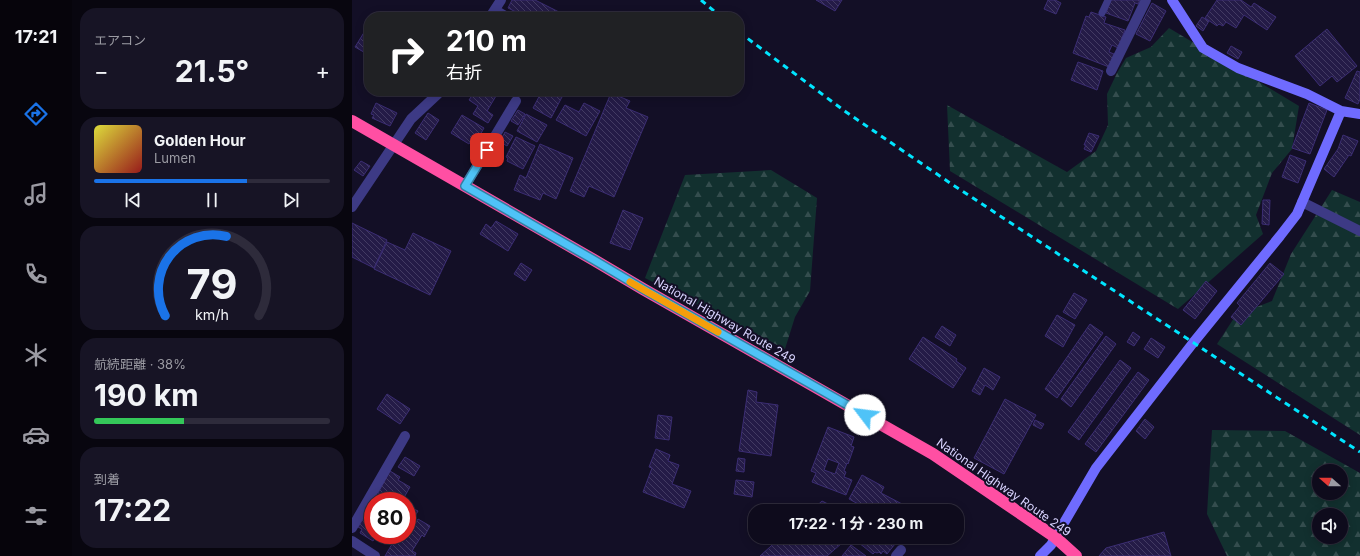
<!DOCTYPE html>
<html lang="ja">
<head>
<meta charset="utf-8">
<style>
	body { margin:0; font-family:Inter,"Noto Sans JP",sans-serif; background:#171425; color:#f1f3f6; height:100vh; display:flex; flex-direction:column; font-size:15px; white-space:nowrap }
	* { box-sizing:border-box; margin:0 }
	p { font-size:13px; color:#9b9ba3 }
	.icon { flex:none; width:22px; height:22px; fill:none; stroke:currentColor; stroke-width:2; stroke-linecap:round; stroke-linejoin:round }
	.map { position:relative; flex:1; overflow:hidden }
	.details { display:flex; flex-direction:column; gap:8px; padding:8px; background:#08060f; width:280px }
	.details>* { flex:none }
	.guide { position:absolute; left:12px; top:12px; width:380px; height:84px; border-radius:16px; box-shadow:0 2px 10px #0003,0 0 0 1px #2e2b3b; background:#202124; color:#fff; overflow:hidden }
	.needle { width:26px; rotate:291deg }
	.tools { position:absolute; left:960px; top:464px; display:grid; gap:8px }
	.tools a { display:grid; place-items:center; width:36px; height:36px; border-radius:50%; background:#0e0b1c; box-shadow:0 2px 10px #0003,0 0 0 1px #2e2b3b; font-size:20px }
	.speed { position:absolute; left:12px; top:492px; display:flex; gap:8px; font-size:20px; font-weight:700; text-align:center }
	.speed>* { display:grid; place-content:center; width:52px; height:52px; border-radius:50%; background:#0e0b1c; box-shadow:0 2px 10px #0003,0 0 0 1px #2e2b3b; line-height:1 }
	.speed .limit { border:6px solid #d22; background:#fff; color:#111 }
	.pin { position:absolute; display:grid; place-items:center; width:34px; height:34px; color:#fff; margin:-17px; border-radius:8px; box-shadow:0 2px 6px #0006 }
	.me { position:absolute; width:44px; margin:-22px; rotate:300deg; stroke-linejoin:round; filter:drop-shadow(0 0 3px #0008) }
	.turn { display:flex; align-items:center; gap:14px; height:84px; padding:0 16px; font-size:18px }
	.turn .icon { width:52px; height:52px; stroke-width:2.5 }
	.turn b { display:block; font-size:28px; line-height:34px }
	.big { font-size:30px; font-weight:700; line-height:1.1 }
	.details .tile { flex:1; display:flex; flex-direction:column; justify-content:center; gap:6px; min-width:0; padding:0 14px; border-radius:16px; background:#171425 }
	.details .dial { align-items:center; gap:0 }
	.dial svg { height:104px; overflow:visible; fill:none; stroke:#2e2b3b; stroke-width:7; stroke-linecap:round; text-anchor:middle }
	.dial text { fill:#f1f3f6; stroke:none }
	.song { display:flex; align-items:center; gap:12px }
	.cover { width:48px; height:48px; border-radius:6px; background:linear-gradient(135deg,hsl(60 70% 55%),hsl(0 70% 35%)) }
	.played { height:4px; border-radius:2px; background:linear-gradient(90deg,#1a73e8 65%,#2e2b3b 65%) }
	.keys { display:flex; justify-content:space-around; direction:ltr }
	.heat { display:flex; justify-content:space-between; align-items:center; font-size:22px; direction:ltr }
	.charge { height:6px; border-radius:3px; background:linear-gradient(90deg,#34c759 38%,#2e2b3b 0) }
	.trip { position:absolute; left:396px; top:504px; width:216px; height:40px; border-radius:16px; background:#0e0b1c; box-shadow:0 2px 10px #0003,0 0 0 1px #2e2b3b; font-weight:700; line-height:40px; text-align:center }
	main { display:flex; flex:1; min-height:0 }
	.dock { display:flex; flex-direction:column; width:72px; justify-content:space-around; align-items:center; background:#06040b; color:#9b9ba3 }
	.dock .icon { width:28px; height:28px }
	.dock .current { color:#1a73e8 }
	.dock b { font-size:18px; color:#f1f3f6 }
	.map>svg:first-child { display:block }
</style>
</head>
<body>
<main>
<nav class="dock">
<b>17:21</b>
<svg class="icon current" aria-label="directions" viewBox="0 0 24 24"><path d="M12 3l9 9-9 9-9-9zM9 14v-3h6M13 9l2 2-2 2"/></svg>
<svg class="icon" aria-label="music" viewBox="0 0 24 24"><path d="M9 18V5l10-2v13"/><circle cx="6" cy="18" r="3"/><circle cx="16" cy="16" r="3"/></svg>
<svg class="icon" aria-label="phone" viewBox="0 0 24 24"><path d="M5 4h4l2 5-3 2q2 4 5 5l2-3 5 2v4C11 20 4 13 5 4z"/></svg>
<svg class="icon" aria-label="climate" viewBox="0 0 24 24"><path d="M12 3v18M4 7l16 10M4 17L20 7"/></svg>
<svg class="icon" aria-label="car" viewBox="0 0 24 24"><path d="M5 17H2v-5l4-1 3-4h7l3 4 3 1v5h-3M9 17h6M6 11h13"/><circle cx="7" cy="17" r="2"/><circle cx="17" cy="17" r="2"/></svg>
<svg class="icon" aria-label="filters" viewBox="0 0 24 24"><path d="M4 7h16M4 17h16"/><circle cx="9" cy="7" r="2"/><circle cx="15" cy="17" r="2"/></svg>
</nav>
<section class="details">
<div class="tile"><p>エアコン</p>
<div class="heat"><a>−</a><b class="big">21.5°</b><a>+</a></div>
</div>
<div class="tile">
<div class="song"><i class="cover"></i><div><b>Golden Hour</b><p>Lumen</p></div></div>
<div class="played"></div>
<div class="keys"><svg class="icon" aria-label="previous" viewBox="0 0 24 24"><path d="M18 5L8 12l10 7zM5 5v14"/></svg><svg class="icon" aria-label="pause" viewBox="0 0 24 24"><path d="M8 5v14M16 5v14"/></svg><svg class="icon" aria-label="next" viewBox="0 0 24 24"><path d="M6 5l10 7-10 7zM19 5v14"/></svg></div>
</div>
<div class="tile dial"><svg viewBox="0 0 100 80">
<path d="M14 69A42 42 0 1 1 86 69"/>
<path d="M14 69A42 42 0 0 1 61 8" stroke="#1a73e8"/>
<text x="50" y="56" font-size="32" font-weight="700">79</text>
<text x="50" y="72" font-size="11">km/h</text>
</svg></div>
<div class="tile"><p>航続距離 · 38%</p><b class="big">190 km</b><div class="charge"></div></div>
<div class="tile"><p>到着</p><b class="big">17:22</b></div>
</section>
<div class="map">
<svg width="1008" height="556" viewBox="0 0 1008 556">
	<defs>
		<pattern id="forest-firs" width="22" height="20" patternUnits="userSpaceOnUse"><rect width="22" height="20" fill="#12302f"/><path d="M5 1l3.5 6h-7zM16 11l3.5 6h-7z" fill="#344d4e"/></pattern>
		<pattern id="building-back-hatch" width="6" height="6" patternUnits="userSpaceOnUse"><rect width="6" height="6" fill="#241b47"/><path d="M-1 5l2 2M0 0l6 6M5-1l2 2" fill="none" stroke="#433b63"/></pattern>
	</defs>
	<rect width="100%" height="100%" fill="#130f26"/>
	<!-- forest -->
	<path fill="url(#forest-firs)" fill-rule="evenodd" d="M817,28L947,106L940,149L920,173L904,215L911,234L826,309L598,171L595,105L715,172L744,151L756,125L755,94L765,73L774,58L799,47Z
		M419,170L465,198L458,291L443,317L433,349L293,278L333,175Z
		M980,190L1008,202V435L865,344L884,315L920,301L939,254Z
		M860,430L933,431L1008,473V556H875L855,514ZM967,471H989V493H967ZM967,515H989V537H967Z"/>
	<!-- building -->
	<path fill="url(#building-back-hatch)" stroke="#3b2d73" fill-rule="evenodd" d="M160,0H183L209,13L206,17H174L156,8Z
		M464,0H490L483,11Z
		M696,0H703L709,3L704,14L692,9Z
		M759,0H788L786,4L783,3L776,21L754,13Z
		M865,0H889L899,7L902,3L924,17L915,30L892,15L884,28L874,22L871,26L867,24L865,26L853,18Z
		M800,3L814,11L798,41L784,34Z
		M739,12L754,17L752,23L773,30L766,48L760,45L757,52L762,54L757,67L721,53L734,16L737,17Z
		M850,17L857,21L851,31L844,26Z
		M16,26L17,27V55L3,47Z
		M975,29L1005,66L985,82L980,76L968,86L943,56Z
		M879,46L890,52L886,59L875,53Z
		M726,62L751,71L745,90L719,80Z
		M1005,71L1008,72V99L1006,104L993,98Z
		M123,91H136L144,96L135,111L141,115L136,123L121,114L126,106L117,100Z
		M190,91H199L210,97L199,118L181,108Z
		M259,93L278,101L274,108L296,117L262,197L237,186L232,197L218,191Z
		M24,103L45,113L38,126L20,118L22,115L19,114Z
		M232,103L248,111L234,136L204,120L213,105L227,112Z
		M957,103L975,110L958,154L940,148Z
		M166,110L173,114L166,125L159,121Z
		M76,113L87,120L74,140L63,133Z
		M174,114L195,125L185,142L165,131Z
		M110,115L132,128L128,135L124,133L117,144L99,133Z
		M153,132L161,136L155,146L148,142Z
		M737,133L747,136L739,152L732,149L734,145H732Z
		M991,135L1006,141L999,156L997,155L982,177L972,169L986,149Z
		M164,137L183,146L171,169L155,161L156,158L154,157Z
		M188,144L221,158L204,199L191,193L188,200L162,190L168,175L174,178Z
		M938,155L954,161L946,183L930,177Z
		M9,161L18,166L11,176L2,170Z
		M911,200H918L917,225L910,224Z
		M271,210L291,218L278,250L258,243Z
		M144,221L166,234L156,251L128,234L134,224L139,228Z
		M0,223L35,240L22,268L0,257Z
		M61,233L99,251L78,295L22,269L35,242L53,250Z
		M169,263L180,270L173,281L162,274Z
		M918,263L932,274L889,325L879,317L888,306L885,303Z
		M854,281L865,291L843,319L831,310Z
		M722,293L735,300L723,319L711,312Z
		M705,315L723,325L711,347L693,336Z
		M738,324L751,333L705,398L693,389Z
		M590,326L604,335L598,346L583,337Z
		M781,332L788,337L782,346L775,342Z
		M754,336L764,344L719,407L709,399Z
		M571,337L605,359L604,361L614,368L601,388L557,359Z
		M799,338L813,347L806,358L792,349Z
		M768,360L779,368L727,440L716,432Z
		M632,368L648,377L641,390L633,385L628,395L620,391Z
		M786,372L797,380L744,452L733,444Z
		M396,390L405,392L404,402L426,405L419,456L387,451Z
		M35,394L58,409L48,424L25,409Z
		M653,399L684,415L652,474L622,458Z
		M306,415L320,417L317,440L303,438Z
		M793,419L802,427L793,439L784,431Z
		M683,420L692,424L689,429L681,425Z
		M476,427L502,437L499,446L502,447L496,464L495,463L492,471L494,472L492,477L500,480L494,495L460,482L464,473L459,471ZM476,459L487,463L483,474L472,470Z
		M304,449L318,455L316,461L327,465L320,484L339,491L332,508L291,492L300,468L297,467Z
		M53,457L68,466L62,476L46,467Z
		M386,458L393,459L392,472L384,471Z
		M38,471L48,477L46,480L58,487L50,501H26L29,495L26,493Z
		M510,475L532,487L529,493L552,505L548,511H519L497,499Z
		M384,480L402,482L400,497L382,494Z
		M470,501L490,511H459Z
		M58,507L66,511L62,518L55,514Z
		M17,509L21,512V535H25L21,541L8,533L10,529L6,527Z
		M66,519L78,526L72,537L70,535L60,551L64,553L63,556H33L40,544L34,540L38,535H55V521L62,526Z
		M812,532L819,556H747L754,548Z
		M429,537H497L475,556H408Z
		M512,537H534L543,544L535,554L531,551L529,554L527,552L525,553L523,552L521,554L507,543Z
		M499,545L514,556H490Z"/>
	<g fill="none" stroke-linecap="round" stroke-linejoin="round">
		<!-- lane -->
		<path stroke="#3d3a85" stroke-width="7" d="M750,13L756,0"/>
		<!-- street -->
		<path stroke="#3d3a85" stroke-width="10" d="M143,10L155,17
			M138,17L149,0
			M759,71L794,0
			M113,186L164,101
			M950,202L1008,231
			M0,207L59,119L89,91
			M0,528L53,436
			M0,541L23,556
			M544,556L549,550"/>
		<!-- secondary -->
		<path stroke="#6f6bff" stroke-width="10" d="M820,0L851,48L886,68L955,94L989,111L1008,114
			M688,556L699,545L744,468L841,343L928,236L945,214L989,111"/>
		<!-- highway -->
		<path stroke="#ff4fa3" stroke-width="12" d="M0,121L242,260L291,289L581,454L703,537L724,556"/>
		<!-- rail -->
		<path stroke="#00e5ff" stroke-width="3" stroke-dasharray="6 5" stroke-linecap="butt" d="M349,0L369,17
			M387,32L494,112L601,185L1008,452"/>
	</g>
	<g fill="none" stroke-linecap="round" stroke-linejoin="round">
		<defs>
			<path id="route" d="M135,150L113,186L242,260L291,289L513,415"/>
		</defs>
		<!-- route casing -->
		<use href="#route" stroke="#337fa1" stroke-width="10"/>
		<!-- route -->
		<use href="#route" stroke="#4fc3f7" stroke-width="7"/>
		<!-- slow -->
		<path stroke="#f59e0b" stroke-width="7" d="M278,282L366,332"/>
	</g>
	<g text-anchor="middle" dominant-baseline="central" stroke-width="4" stroke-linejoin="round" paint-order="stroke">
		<!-- street labels -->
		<g font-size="12" fill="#d9d4ff" stroke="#130f26">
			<text transform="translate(373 320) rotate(30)">National Highway Route 249</text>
			<text transform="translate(652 487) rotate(35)">National Highway Route 249</text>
		</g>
	</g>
</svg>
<div class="tools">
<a><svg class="needle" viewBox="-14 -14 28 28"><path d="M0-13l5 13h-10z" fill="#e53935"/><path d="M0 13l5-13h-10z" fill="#9b9ba3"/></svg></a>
<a><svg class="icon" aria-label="sound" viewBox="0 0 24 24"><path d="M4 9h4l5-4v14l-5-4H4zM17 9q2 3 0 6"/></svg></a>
</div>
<div class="speed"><div class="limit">80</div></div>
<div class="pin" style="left:135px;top:150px;background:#d93025"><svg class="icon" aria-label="arrive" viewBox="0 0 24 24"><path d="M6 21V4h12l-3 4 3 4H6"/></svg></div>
<svg class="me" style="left:513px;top:415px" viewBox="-20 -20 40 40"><circle r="19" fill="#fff"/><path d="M0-13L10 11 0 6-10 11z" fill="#4fc3f7"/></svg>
<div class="trip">17:22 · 1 分 · 230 m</div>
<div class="guide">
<div class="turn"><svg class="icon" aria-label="right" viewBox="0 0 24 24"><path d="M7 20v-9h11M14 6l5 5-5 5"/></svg><div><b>210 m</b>右折</div></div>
</div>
</div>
</main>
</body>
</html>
